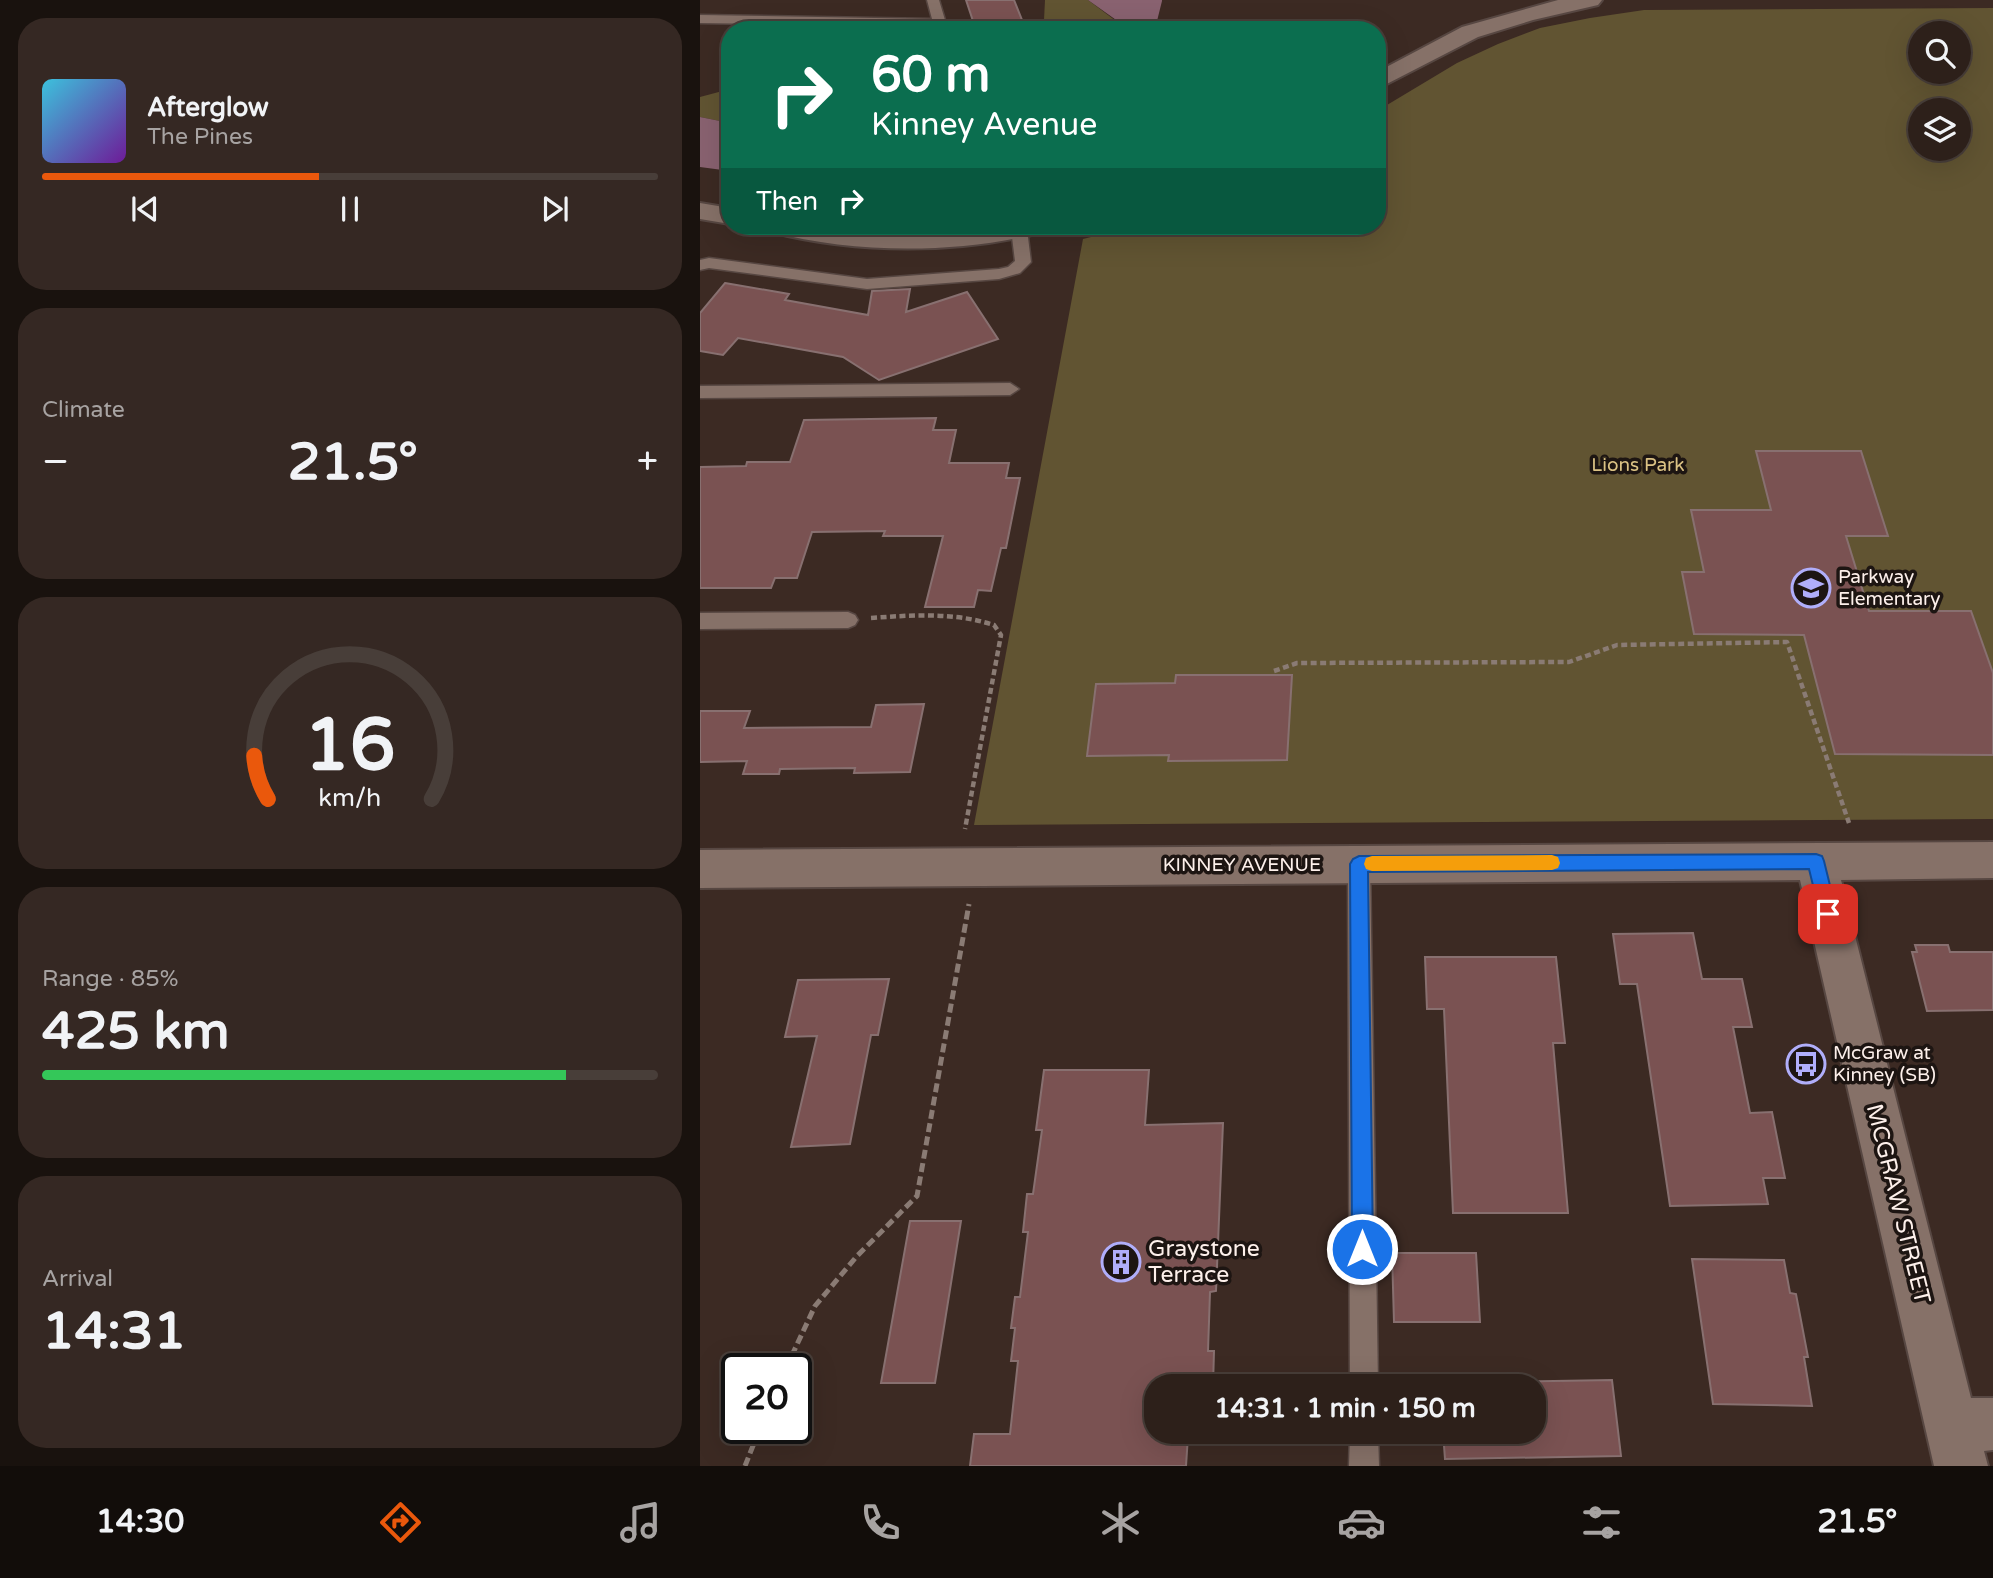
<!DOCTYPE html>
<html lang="en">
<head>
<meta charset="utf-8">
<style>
	body { margin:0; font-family:"Varela Round",sans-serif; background:#352823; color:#f1f3f6; height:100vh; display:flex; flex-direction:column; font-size:26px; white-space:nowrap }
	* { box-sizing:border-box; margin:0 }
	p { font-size:23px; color:#a7a3a2 }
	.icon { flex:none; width:38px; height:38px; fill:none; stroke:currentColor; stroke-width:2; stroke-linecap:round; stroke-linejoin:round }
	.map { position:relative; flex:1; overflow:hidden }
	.details { display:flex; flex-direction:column; gap:18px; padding:18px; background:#19120e; width:700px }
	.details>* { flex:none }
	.hud { position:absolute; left:21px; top:21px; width:665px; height:214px; border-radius:28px; box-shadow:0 7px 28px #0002,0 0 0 2px #483e39; background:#0b6e4f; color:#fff; overflow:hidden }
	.tools { position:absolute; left:1208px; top:21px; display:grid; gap:14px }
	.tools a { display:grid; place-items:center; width:63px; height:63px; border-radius:50%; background:#2d201a; box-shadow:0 7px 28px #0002,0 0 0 2px #483e39; font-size:35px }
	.speed { position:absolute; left:21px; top:1353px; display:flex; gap:14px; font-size:35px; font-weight:700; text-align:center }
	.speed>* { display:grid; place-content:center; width:91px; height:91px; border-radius:50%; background:#2d201a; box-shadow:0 7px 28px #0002,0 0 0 2px #483e39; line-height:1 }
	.speed .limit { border:4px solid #111; border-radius:10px; background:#fff; color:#111 }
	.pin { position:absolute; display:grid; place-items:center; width:60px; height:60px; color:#fff; margin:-30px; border-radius:14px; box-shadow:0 4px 10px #0006 }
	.me { position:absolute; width:77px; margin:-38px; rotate:0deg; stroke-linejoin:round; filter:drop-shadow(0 0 5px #0008) }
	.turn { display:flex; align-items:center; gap:24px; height:147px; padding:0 35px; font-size:32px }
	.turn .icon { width:91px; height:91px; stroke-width:2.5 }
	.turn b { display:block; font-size:49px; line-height:60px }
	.then { display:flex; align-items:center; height:66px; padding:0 35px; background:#0003; gap:14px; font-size:26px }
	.big { font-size:52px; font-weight:800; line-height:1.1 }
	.details .tile { flex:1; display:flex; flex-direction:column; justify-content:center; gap:10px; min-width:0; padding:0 24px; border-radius:28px; background:#352823 }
	.details .dial { align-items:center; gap:0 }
	.dial svg { height:182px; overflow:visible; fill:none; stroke:#483e39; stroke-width:7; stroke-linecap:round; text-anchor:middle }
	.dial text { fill:#f1f3f6; stroke:none }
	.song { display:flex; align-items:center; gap:21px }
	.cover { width:84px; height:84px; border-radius:10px; background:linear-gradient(135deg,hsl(190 70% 55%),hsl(280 70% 35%)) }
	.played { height:7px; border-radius:4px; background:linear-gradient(90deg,#ea580c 45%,#483e39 45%) }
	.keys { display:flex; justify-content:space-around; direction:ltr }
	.heat { display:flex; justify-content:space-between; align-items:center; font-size:38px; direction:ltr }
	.charge { height:10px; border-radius:5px; background:linear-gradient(90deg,#34c759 85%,#483e39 0) }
	.trip { position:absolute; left:444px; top:1374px; width:402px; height:70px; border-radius:28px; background:#2d201a; box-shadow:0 7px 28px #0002,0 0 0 2px #483e39; font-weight:800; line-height:70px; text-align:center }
	.tab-bar { display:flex; height:112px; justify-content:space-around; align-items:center; background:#120d0a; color:#a7a3a2 }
	.tab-bar .icon { width:49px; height:49px }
	.tab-bar .active { color:#ea580c }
	.tab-bar b { font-size:32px; color:#f1f3f6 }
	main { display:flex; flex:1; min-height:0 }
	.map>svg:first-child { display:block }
</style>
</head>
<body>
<main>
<section class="details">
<div class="tile">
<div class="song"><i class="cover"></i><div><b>Afterglow</b><p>The Pines</p></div></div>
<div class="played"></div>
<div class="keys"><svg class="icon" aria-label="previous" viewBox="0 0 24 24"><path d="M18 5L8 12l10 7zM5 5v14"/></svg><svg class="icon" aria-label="pause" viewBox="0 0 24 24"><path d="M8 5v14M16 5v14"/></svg><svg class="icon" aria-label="next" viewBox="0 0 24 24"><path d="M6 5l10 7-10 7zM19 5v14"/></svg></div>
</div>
<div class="tile"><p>Climate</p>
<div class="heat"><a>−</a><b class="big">21.5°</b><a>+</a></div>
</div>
<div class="tile dial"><svg viewBox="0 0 100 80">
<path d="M14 69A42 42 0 1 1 86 69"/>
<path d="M14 69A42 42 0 0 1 8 50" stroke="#ea580c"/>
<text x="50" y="56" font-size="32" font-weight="700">16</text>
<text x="50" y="72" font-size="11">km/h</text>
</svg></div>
<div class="tile"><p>Range · 85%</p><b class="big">425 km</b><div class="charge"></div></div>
<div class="tile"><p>Arrival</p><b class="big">14:31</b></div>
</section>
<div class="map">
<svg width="1293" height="1466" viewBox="0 0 1293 1466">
	<rect width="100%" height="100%" fill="#3c2a23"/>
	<!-- green -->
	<path fill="#615432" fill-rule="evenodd" d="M345,0H388L428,30H349L344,20Z
		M1293,8V819L274,825L383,239L435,226H677V111L757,63L798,44L840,28L890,18L944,10ZM1220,33H1258V72H1220ZM1220,110H1258V149H1220Z
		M30,89V123L0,117V97Z"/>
	<!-- water -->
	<path fill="#896270" d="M388,0H462V1L457,21L426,27Z
		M0,117L30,123V171L0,167Z"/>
	<!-- building -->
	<path fill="#7a5252" stroke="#887070" stroke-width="2" d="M266,0H314L326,30H276Z
		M25,283L89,294L85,300L168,315L172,291L210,289L206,312L267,292L298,339L179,380L143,357L38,338L23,355L0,351V313Z
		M236,418L233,430H256L249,463H309L306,478H320L306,548H301L291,591L278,590L274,607H225L243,536H183L185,531L112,532L97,578H75L71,588H0V467L46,466L47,462H90L104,420Z
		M1056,451H1161L1188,536H1146L1169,611H1271L1293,673V755L1135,754L1104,635L994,634L982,572H1004L991,510H1071Z
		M476,675H592L587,760L468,761L469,755L387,756L396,684L475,683Z
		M224,704L210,772L154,773L155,768L80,769L79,774H43L47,761L0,762V711H50L44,728L171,727L176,705Z
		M993,933L1002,979H1042L1052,1027H1033L1050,1113L1072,1112L1085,1178H1063L1068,1204L970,1206L937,984H920L913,934Z
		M1215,945H1248L1250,952H1293V1010L1227,1011L1212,952H1217Z
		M725,957H856L865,1043H853L868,1213H753L744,1009H727Z
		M189,979L178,1035H171L150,1144L91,1147L117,1036L85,1037L98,980Z
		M344,1070H449L445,1125L523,1123L516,1291L510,1292L508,1351H514L513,1386H457V1432H511V1436H488L486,1466H270L274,1434H310L318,1361H311L315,1328H311L315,1297H320L328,1232H323L327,1194H333L342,1130H336Z
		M210,1221H261L235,1383H181Z
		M692,1253H776L780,1322H694Z
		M992,1259L1084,1260L1090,1293L1096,1294L1108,1357H1104L1112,1406L1013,1404Z
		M912,1380L921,1456L745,1459L743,1432H835V1386H741V1383Z"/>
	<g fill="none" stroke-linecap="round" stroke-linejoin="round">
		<defs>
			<path id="service" d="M227,0H239L248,30H235V27L0,23V15L232,19Z
				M314,226H324L327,229L331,262L320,273L299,279L167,289L9,268L0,270V260L9,258L167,279L299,269L308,267L315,261L311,229Z
				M310,383L319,389L310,395L0,398V386Z
				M148,612L155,615L158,620L155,625L148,628L0,629V613Z
				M659,854L667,857L670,864L678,1386H650L648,864L651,857Z
				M650,1432H678L679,1466H649Z"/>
			<path id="minor" d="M1293,842V878L1141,880L1271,1398H1293V1450L1284,1451L1288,1466H1234L1100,880L0,888V850Z"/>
			<path id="tertiary" d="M858,0H902L898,5L833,20L778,37L677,89V72L762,27Z
				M0,203L30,208V224L0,219Z
				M67,226L208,229L348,226L344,232C258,254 157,254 71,232Z"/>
		</defs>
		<!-- service casing -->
		<use href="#service" stroke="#574742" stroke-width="3"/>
		<!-- minor casing -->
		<use href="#minor" stroke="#574742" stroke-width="4"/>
		<!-- tertiary casing -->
		<use href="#tertiary" stroke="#574742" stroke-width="4"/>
		<!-- path-far1 -->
		<path stroke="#8a7b74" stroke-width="4.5" stroke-dasharray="6 3.5" stroke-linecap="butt" d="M171,618C213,615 253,612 294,625L301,635L265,829
			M574,671L597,663L869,662L917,645L1087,642L1149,823"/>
		<!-- path -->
		<path stroke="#8a7b74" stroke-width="5" stroke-dasharray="9 4.5" stroke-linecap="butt" d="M86,1368L115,1306L157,1256L217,1196L269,904
			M45,1466L60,1428"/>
		<!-- service -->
		<use href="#service" fill="#867168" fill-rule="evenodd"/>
		<!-- minor -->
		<use href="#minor" fill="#867168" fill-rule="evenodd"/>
		<!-- tertiary -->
		<use href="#tertiary" fill="#867168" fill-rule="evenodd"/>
	</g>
	<!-- route -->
	<path fill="#1a73e8" stroke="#114b97" stroke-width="2" d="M1116,854L1122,856L1124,861L1137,914L1135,920L1128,922L1122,920L1120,914L1109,869L668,872L673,1249L670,1256L662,1259L655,1256L652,1249L650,864L653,859L659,856Z"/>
	<!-- slow -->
	<path fill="#f59e0b" d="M852,855L858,857L860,863L858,868L852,870L672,871L666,869L664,864L666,858L672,856Z"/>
	<!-- icons -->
	<defs>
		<symbol id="school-ring" viewBox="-11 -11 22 22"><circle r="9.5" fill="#1d1512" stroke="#b0aefa" stroke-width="1.5"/><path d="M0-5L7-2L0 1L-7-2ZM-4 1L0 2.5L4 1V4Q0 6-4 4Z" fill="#b0aefa"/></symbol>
		<symbol id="bus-ring" viewBox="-11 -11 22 22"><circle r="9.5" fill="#1d1512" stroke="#b0aefa" stroke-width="1.5"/><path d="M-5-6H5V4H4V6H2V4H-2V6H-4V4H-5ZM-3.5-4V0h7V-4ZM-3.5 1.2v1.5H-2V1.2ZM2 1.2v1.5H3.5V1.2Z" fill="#b0aefa"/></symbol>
		<symbol id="building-ring" viewBox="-11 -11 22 22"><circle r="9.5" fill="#1d1512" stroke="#b0aefa" stroke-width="1.5"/><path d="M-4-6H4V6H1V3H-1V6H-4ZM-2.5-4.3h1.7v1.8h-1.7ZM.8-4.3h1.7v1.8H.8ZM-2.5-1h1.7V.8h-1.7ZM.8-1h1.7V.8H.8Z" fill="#b0aefa"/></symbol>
	</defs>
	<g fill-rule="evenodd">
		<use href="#school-ring" x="1089" y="566" width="44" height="44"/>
		<use href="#bus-ring" x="1084" y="1042" width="44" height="44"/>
		<use href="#building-ring" x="399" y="1240" width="44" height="44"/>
	</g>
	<g text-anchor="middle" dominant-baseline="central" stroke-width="7" stroke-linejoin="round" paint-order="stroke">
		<!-- park labels -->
		<g font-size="19" fill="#dbc284" stroke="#1d1512">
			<text x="938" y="465">Lions Park</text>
		</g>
		<!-- poi labels -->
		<g font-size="19" fill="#fdf0eb" stroke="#1d1512" text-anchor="start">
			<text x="1138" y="577">Parkway<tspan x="1138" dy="22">Elementary</tspan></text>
			<text x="1133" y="1053">McGraw at<tspan x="1133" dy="22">Kinney (SB)</tspan></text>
		</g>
		<!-- street labels -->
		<g font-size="19" fill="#fdf0eb" stroke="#1d1512">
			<text x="542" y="865">KINNEY AVENUE</text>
		</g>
		<!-- near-street labels -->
		<g font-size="23" fill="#fdf0eb" stroke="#1d1512">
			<text transform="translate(1198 1204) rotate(76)">MCGRAW STREET</text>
		</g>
		<!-- near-poi labels -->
		<g font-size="23" fill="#fdf0eb" stroke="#1d1512" text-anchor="start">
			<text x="448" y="1249">Graystone<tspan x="448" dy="26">Terrace</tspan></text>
		</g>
	</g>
</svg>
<div class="tools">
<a><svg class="icon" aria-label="search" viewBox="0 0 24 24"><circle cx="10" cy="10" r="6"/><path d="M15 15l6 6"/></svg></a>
<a><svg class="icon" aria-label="layers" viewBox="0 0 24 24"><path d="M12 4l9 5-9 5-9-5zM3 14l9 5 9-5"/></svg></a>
</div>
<div class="speed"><div class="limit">20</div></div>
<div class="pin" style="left:1128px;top:914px;background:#d93025"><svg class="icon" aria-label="arrive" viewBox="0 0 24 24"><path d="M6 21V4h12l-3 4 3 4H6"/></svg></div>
<svg class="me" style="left:662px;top:1249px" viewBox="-20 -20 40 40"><circle r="17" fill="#1a73e8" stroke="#fff" stroke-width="3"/><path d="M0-11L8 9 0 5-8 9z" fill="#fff"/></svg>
<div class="trip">14:31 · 1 min · 150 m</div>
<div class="hud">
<div class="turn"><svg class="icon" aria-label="right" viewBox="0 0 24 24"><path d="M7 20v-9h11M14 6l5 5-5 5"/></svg><div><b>60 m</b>Kinney Avenue</div></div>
<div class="then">Then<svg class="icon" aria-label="right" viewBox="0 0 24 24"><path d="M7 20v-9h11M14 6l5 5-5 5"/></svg></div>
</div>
</div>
</main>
<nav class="tab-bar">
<b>14:30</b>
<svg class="icon active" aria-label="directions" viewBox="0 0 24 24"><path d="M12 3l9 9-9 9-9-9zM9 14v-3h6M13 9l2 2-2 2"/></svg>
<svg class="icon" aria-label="music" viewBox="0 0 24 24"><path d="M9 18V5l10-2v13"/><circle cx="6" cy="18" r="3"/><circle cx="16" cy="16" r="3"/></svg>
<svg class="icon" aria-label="phone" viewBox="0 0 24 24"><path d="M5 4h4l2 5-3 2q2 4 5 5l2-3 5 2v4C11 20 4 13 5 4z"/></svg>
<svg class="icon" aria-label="climate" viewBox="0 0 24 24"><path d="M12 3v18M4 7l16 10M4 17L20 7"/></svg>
<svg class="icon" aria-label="car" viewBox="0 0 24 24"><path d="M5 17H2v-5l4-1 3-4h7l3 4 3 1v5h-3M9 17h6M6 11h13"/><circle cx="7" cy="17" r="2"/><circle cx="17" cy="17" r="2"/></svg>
<svg class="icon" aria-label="filters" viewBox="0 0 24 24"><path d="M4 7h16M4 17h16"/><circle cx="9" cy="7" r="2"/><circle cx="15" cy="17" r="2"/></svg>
<b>21.5°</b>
</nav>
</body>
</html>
